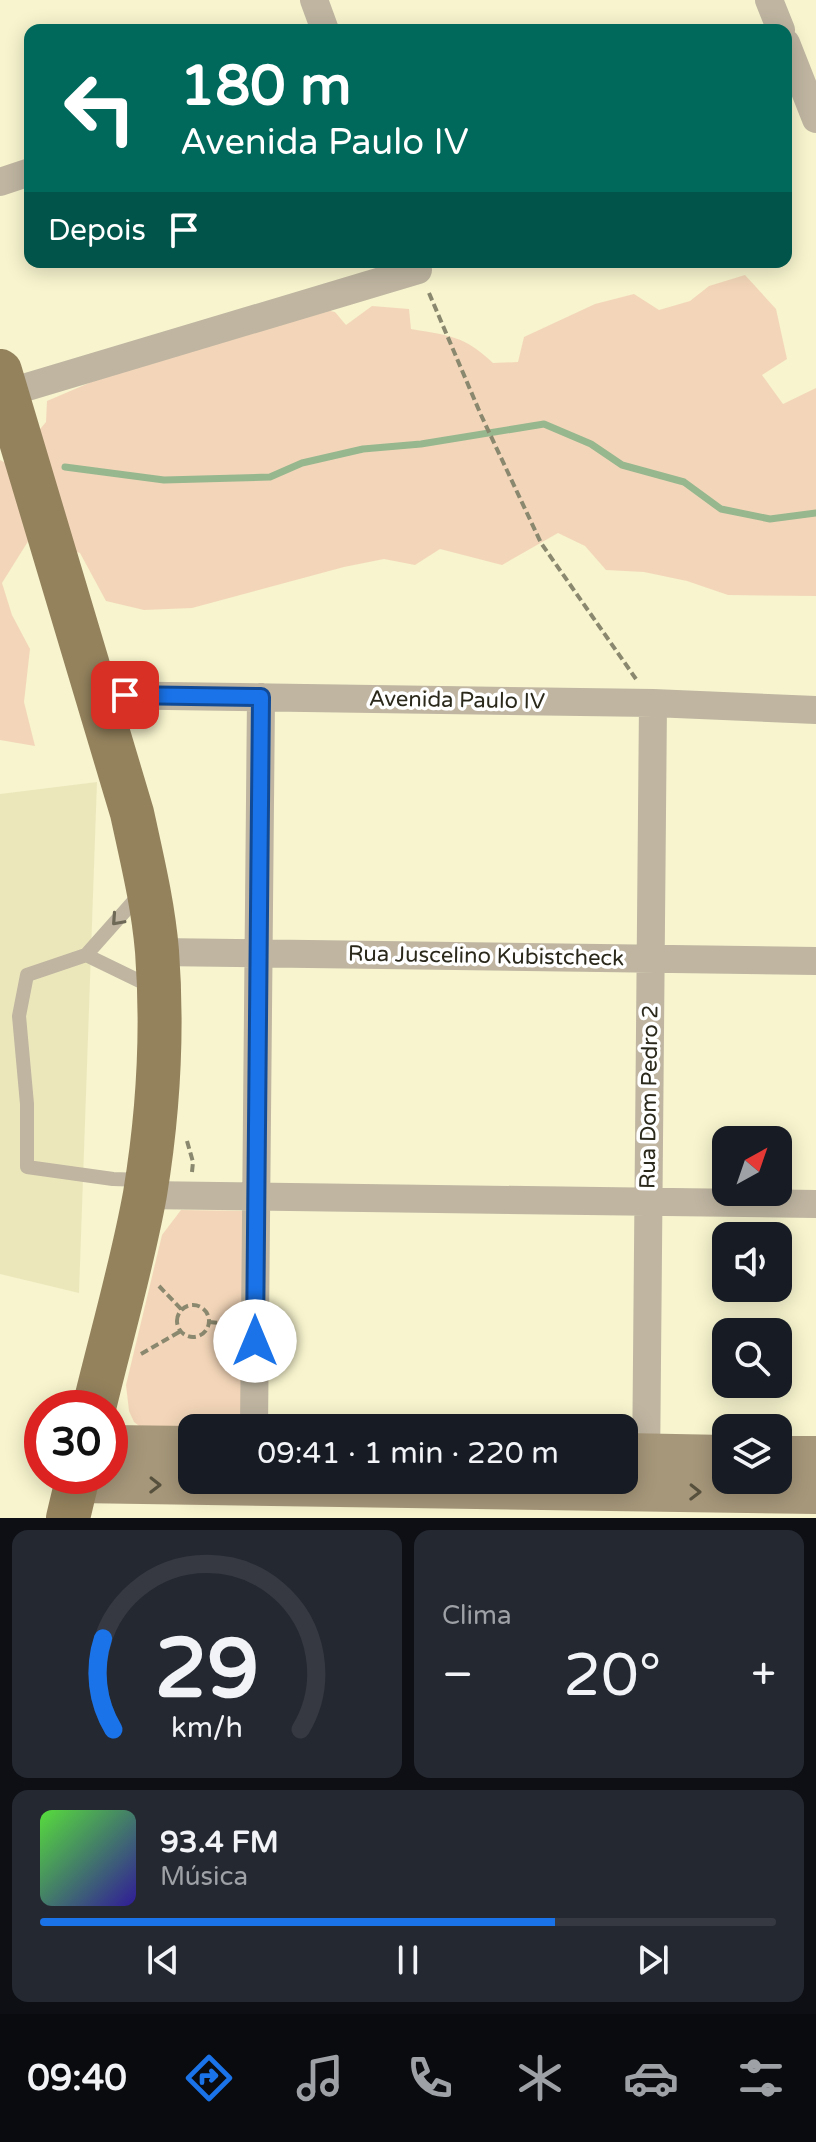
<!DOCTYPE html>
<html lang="pt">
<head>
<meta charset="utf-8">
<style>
	body { margin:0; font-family:"Varela Round",sans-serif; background:#242831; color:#f1f3f6; height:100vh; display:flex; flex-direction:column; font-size:30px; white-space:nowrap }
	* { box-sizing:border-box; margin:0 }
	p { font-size:26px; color:#9ea1a6 }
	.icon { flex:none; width:44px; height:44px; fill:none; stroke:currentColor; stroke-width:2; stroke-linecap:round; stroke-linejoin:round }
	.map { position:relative; height:1518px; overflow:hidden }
	.side { display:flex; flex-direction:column; gap:12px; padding:12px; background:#0d0f14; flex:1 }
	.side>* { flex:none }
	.guide { position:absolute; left:24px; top:24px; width:768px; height:244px; border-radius:16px; box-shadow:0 4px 20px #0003; background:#00695c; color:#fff; overflow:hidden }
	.needle { width:52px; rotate:40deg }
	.controls { position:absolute; left:712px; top:1126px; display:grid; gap:16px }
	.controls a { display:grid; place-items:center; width:80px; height:80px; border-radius:16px; background:#171b24; box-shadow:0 4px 20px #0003; font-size:40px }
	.speed { position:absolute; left:24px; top:1390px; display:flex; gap:16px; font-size:40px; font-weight:700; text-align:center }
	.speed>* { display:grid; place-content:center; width:104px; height:104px; border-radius:50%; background:#171b24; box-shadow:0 4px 20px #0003; line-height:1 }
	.speed .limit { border:12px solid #d22; background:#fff; color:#111 }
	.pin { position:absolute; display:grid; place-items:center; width:68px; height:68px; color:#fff; margin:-34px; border-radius:16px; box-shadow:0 4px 12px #0006 }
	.me { position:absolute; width:88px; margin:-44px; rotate:0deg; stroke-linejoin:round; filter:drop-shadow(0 0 6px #0008) }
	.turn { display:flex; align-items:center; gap:28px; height:168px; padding:0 24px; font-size:36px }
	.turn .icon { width:104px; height:104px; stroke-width:2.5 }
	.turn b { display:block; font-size:56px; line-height:68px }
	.then { display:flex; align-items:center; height:76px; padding:0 24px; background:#0003; gap:16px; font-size:30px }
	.big { font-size:60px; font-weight:600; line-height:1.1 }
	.side .widget { flex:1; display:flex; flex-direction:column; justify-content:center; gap:12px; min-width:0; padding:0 28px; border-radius:16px; background:#242831 }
	.side .dial { align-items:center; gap:0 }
	.dial svg { height:208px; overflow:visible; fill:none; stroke:#363941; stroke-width:7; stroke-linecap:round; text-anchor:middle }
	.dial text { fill:#f1f3f6; stroke:none }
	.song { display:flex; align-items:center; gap:24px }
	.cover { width:96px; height:96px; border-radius:12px; background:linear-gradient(135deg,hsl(110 70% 55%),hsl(250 70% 35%)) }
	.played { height:8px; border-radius:4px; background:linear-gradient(90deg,#1a73e8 70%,#363941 70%) }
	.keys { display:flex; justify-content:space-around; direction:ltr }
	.heat { display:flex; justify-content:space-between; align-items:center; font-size:44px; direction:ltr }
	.side .tiles { flex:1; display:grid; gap:12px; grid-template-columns:1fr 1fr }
	.widget:last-child { grid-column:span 2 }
	.trip { position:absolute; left:178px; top:1414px; width:460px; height:80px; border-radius:16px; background:#171b24; box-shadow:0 4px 20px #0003; font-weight:600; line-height:80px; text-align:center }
	.tabs { display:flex; height:128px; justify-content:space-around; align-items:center; background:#090b0e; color:#9ea1a6 }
	.tabs .icon { width:56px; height:56px }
	.tabs .active { color:#1a73e8 }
	.tabs b { font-size:36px; color:#f1f3f6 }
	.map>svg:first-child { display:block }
</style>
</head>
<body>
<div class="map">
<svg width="816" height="1518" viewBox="0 0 816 1518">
	<rect width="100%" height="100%" fill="#f7f4ce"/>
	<!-- built -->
	<path fill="#ece7bb" d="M97,782L79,1293L0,1274V794Z"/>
	<!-- green -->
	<path fill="#f3d6b9" d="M745,275L776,309L787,359L762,375L783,404L816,388V596L728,595L687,581L644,572L606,570L585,546L558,533L502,565L440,549L415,565L384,559L344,567L192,608L144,610L106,601L80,553L57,546L30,441L46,422L47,401L103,377L312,307L335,312L346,325L372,306L409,309L411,329C450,336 463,335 493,363L518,362L524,337L595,304L634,294L659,310L690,301L709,286Z
		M0,460L23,471L37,527L2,583L12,615L30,649L24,702L35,746L0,740Z
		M181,1210L248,1211L244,1428H192L147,1432L134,1422L129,1411L126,1385L162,1235Z"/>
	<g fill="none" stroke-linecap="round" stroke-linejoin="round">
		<!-- stream -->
		<path stroke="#97b78f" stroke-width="7" d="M65,467L164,480L270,477L302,463L363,449L421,444L544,424L591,444L622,465L684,482L721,509L770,519L816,513"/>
		<!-- path -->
		<path stroke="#8a886e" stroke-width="4" stroke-dasharray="8 4" stroke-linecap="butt" d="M429,293L481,415L541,543L636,679
			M187,1141L193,1162L192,1172
			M159,1286L182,1310
			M177 1321a16 16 0 1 1 32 0a16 16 0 1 1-32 0Z
			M209,1322L231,1324
			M141,1354L181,1331"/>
		<!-- lane -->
		<path stroke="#bfb5a1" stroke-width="14" d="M141,893L86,955L27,975L19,1016L27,1104V1167L113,1179L142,1180
			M86,955L154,988"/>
		<!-- street -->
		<path stroke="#bfb5a1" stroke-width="28" d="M314,0L325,30
			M769,0L781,30
			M786,43L816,119
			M0,182L30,172
			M7,393L418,270L415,262
			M98,695L653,703L816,710
			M157,952L816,961
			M144,1195L816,1204
			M254,1428L261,697
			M646,1470L653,703"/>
		<!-- secondary -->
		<path stroke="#a6977a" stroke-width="40" d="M110,1445L192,1446
			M624,1453L726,1455
			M778,1456H816
			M77,1483L816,1494"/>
		<!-- primary -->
		<path stroke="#94825d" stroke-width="44" d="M0,371L132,813C142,859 153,904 157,951C163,1031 158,1115 145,1194C132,1266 111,1337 94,1408
			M68,1518L78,1476"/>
	</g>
	<!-- one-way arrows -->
	<defs><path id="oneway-chevron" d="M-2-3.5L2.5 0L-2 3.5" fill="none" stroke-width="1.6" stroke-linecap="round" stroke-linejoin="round" transform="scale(2)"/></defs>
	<use stroke="#6e6857" href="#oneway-chevron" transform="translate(117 920) rotate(132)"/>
	<g stroke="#56503c">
		<use href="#oneway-chevron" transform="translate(155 1485) rotate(1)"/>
		<use href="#oneway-chevron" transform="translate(695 1492) rotate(1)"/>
	</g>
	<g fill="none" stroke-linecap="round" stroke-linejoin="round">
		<defs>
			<path id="route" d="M125,695L261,697L255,1341"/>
		</defs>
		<!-- route casing -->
		<use href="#route" stroke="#114b97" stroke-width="20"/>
		<!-- route -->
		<use href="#route" stroke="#1a73e8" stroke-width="14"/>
	</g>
	<g text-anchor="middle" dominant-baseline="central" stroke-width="7" stroke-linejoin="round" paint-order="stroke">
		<!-- street labels -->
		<g font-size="22" fill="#2b291b" stroke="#fff">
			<text transform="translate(457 700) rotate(1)">Avenida Paulo IV</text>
			<text transform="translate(486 956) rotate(1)">Rua Juscelino Kubistcheck</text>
			<text transform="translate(649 1097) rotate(-89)">Rua Dom Pedro 2</text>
		</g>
	</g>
</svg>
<div class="controls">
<a><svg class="needle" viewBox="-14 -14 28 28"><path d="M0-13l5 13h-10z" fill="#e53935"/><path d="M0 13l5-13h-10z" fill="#9ea1a6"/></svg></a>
<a><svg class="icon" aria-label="sound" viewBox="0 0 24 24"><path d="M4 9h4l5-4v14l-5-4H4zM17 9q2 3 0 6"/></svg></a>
<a><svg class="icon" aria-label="search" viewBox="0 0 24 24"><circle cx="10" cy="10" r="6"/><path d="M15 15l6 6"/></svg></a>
<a><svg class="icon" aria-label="layers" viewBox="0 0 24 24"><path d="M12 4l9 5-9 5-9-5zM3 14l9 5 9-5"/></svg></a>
</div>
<div class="speed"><div class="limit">30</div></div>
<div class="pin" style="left:125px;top:695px;background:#d93025"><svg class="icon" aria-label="arrive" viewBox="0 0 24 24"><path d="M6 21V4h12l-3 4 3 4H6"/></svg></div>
<svg class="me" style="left:255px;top:1341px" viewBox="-20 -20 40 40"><circle r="19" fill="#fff"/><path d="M0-13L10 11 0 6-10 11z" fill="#1a73e8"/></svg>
<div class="trip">09:41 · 1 min · 220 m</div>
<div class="guide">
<div class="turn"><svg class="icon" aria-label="left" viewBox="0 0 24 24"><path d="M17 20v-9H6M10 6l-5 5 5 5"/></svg><div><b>180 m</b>Avenida Paulo IV</div></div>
<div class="then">Depois<svg class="icon" aria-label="arrive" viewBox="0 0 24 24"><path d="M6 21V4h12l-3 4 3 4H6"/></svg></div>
</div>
</div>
<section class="side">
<div class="tiles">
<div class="widget dial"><svg viewBox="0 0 100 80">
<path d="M14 69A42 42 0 1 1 86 69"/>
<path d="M14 69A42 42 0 0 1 10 34" stroke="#1a73e8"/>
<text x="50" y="56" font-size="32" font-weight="700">29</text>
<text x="50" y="72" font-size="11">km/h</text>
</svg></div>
<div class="widget"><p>Clima</p>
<div class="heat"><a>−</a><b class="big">20°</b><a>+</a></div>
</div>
<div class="widget">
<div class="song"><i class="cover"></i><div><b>93.4 FM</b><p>Música</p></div></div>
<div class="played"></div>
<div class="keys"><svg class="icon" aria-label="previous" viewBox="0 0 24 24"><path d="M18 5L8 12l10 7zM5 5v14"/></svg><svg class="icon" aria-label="pause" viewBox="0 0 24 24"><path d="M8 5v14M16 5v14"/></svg><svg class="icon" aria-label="next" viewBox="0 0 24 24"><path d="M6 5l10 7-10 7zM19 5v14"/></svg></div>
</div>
</div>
</section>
<nav class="tabs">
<b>09:40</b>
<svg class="icon active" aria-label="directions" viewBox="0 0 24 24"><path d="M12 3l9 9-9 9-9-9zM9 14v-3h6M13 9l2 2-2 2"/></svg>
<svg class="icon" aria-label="music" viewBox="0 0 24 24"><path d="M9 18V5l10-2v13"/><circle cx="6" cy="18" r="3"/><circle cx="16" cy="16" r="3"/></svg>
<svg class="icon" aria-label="phone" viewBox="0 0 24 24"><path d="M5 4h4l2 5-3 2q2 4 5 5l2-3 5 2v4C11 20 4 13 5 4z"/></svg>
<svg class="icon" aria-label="climate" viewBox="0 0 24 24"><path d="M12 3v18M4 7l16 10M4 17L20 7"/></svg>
<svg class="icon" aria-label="car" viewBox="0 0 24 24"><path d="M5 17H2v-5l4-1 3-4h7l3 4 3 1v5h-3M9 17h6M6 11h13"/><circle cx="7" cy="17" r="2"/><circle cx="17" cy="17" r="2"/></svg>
<svg class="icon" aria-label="filters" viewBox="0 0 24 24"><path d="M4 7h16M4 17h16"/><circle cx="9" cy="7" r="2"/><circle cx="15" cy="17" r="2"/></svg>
</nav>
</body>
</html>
